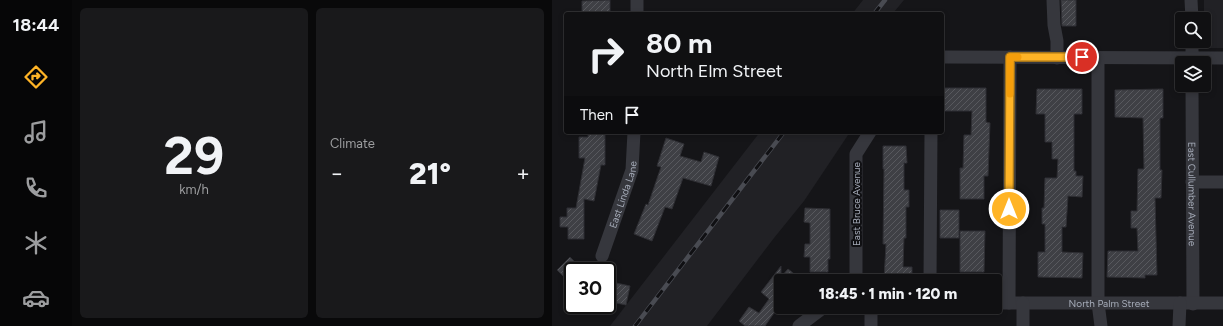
<!DOCTYPE html>
<html lang="en">
<head>
<meta charset="utf-8">
<style>
	body { margin:0; font-family:Figtree,sans-serif; background:#19191b; color:#f1f3f6; height:100vh; display:flex; flex-direction:column; font-size:15px; white-space:nowrap }
	* { box-sizing:border-box; margin:0 }
	p { font-size:13px; color:#9c9d9f }
	.icon { flex:none; width:22px; height:22px; fill:none; stroke:currentColor; stroke-width:2; stroke-linecap:round; stroke-linejoin:round }
	.map { position:relative; flex:1; overflow:hidden }
	.details { display:flex; flex-direction:column; gap:8px; padding:8px; background:#09090a; width:480px }
	.details>* { flex:none }
	.banner { position:absolute; left:12px; top:12px; width:380px; height:122px; border-radius:4px; box-shadow:0 2px 6px #0003,0 0 0 1px #303032; background:#101012; color:#f1f3f6; overflow:hidden }
	.buttons { position:absolute; left:623px; top:12px; display:grid; gap:8px }
	.buttons a { display:grid; place-items:center; width:36px; height:36px; border-radius:4px; background:#101012; box-shadow:0 2px 6px #0003,0 0 0 1px #303032; font-size:20px }
	.speed { position:absolute; left:12px; top:262px; display:flex; gap:8px; font-size:20px; font-weight:700; text-align:center }
	.speed>* { display:grid; place-content:center; width:52px; height:52px; border-radius:50%; background:#101012; box-shadow:0 2px 6px #0003,0 0 0 1px #303032; line-height:1 }
	.speed .limit { border:2px solid #111; border-radius:6px; background:#fff; color:#111 }
	.pin { position:absolute; display:grid; place-items:center; width:34px; height:34px; color:#fff; margin:-17px; border:2px solid #fff; border-radius:50%; box-shadow:0 1px 4px #0007 }
	.me { position:absolute; width:44px; margin:-22px; rotate:0deg; stroke-linejoin:round; filter:drop-shadow(0 0 3px #0008) }
	.turn { display:flex; align-items:center; gap:14px; height:84px; padding:0 16px; font-size:18px }
	.turn .icon { width:52px; height:52px; stroke-width:2.5 }
	.turn b { display:block; font-size:28px; line-height:34px }
	.then { display:flex; align-items:center; height:38px; padding:0 16px; background:#0003; gap:8px; font-size:15px }
	.big { font-size:30px; font-weight:800; line-height:1.1 }
	.details .widget { flex:1; display:flex; flex-direction:column; justify-content:center; gap:6px; min-width:0; padding:0 14px; border-radius:6px; background:#19191b }
	.details .dial { align-items:center; gap:0 }
	.dial b { font-size:52px; line-height:1 }
	.heat { display:flex; justify-content:space-between; align-items:center; font-size:22px; direction:ltr }
	.details .tiles { flex:1; display:grid; gap:8px; grid-template-columns:repeat(2,1fr) }
	.trip { position:absolute; left:222px; top:274px; width:228px; height:40px; border-radius:4px; background:#101012; box-shadow:0 2px 6px #0003,0 0 0 1px #303032; font-weight:800; line-height:40px; text-align:center }
	main { display:flex; flex:1; min-height:0 }
	.dock { display:flex; flex-direction:column; width:72px; justify-content:space-around; align-items:center; background:#060607; color:#9c9d9f }
	.dock .icon { width:28px; height:28px }
	.dock .selected { color:#ffb426 }
	.dock b { font-size:18px; color:#f1f3f6 }
	.map>svg:first-child { display:block }
</style>
</head>
<body>
<main>
<nav class="dock">
<b>18:44</b>
<svg class="icon selected" aria-label="directions" viewBox="0 0 24 24"><path d="M12 3l9 9-9 9-9-9zM9 14v-3h6M13 9l2 2-2 2"/></svg>
<svg class="icon" aria-label="music" viewBox="0 0 24 24"><path d="M9 18V5l10-2v13"/><circle cx="6" cy="18" r="3"/><circle cx="16" cy="16" r="3"/></svg>
<svg class="icon" aria-label="phone" viewBox="0 0 24 24"><path d="M5 4h4l2 5-3 2q2 4 5 5l2-3 5 2v4C11 20 4 13 5 4z"/></svg>
<svg class="icon" aria-label="climate" viewBox="0 0 24 24"><path d="M12 3v18M4 7l16 10M4 17L20 7"/></svg>
<svg class="icon" aria-label="car" viewBox="0 0 24 24"><path d="M5 17H2v-5l4-1 3-4h7l3 4 3 1v5h-3M9 17h6M6 11h13"/><circle cx="7" cy="17" r="2"/><circle cx="17" cy="17" r="2"/></svg>
</nav>
<section class="details">
<div class="tiles">
<div class="widget dial"><b>29</b><p>km/h</p></div>
<div class="widget"><p>Climate</p>
<div class="heat"><a>−</a><b class="big">21°</b><a>+</a></div>
</div>
</div>
</section>
<div class="map">
<svg width="671" height="326" viewBox="0 0 671 326">
	<defs>
		<pattern id="building-hatch" width="6" height="6" patternUnits="userSpaceOnUse"><rect width="6" height="6" fill="#3f4045"/><path d="M-1 1l2-2M0 6l6-6M5 7l2-2" fill="none" stroke="#58595e"/></pattern>
	</defs>
	<rect width="100%" height="100%" fill="#151518"/>
	<!-- built -->
	<path fill="#212125" d="M311,0H352L342,12L343,14H300Z
		M652,0H671V48H658L652,42Z
		M208,132H298L252,201L222,238L155,326H58Z"/>
	<!-- building -->
	<path fill="url(#building-hatch)" stroke="#2f2f34" d="M58,0V14H30V1Z
		M509,0H524V26H510Z
		M390,88H434V122L438,123L436,176H432V199H408V168H411L412,135H419L420,111H390Z
		M485,89H530V114H522V171H524V176H531L530,197L516,196L514,227H510V252L531,253L530,278L486,277V252H493V224H490V208H492L493,178H505L506,159H500V142H493V114H484Z
		M611,89V118H608V170H610L609,198H603L605,275H593V278L555,277L556,251H586L585,228H579V211H585L586,169H592L591,118L563,117V90Z
		M36,132H53V165H49L42,201L32,199V239H16V227H8V217H15V208H24L33,158H27V137H36Z
		M114,138L132,144L128,156L149,162L152,152L167,157L159,186L131,178L120,209L113,207L100,241L82,234L94,204L96,205L109,167L105,166Z
		M331,146H354L355,163H352V190H357V207H354V238H352L351,267H360V281L332,280L334,244H331L332,169H331Z
		M253,208L278,209V259H276V272H258V257H252L253,244H258V223L252,222Z
		M388,210H407V238H388Z
		M408,231H433L432,272H408Z
		M18,257L32,271H21V286L5,270Z
		M229,266V277L236,269L251,281H229V303L213,326H193L187,321L197,307L207,313L217,299L209,292Z
		M55,281L78,286L74,305L55,301Z"/>
	<g fill="none" stroke-linecap="round" stroke-linejoin="round">
		<!-- minor -->
		<g stroke="#36373d" stroke-width="13">
			<path d="M501,0L502,25L505,41V58"/>
			<path d="M639,0L640,19"/>
			<path d="M85,14V0"/>
			<path d="M640,41V63"/>
			<path d="M390,57L671,58"/>
			<path d="M546,58V303L549,326"/>
			<path id="s1" d="M640,85L641,304"/>
			<path d="M640,182H671"/>
			<path id="s2" d="M50,256L80,170L82,132"/>
			<path d="M304,281V154L318,132"/>
			<path d="M378,281L379,132"/>
			<path id="s3" d="M443,303H671"/>
			<path d="M457,303L458,57"/>
			<path d="M247,326L272,307"/>
			<path d="M319,326V307"/>
			<path d="M471,326V303"/>
			<path d="M627,326L628,303"/>
		</g>
		<defs>
			<path id="rail" d="M322,14L333,0
				M83,326L232,132"/>
		</defs>
		<!-- rail casing -->
		<use href="#rail" stroke="#494b52" stroke-width="4.5"/>
		<!-- rail -->
		<use href="#rail" stroke="#101013" stroke-width="3" stroke-dasharray="9" stroke-linecap="butt"/>
	</g>
	<g fill="none" stroke-linecap="round" stroke-linejoin="round">
		<defs>
			<path id="route" d="M457,209L458,57H530"/>
		</defs>
		<!-- route casing -->
		<use href="#route" stroke="#a67519" stroke-width="10"/>
		<!-- route -->
		<use href="#route" stroke="#ffb426" stroke-width="7"/>
		<!-- slow -->
		<path stroke="#f59e0b" stroke-width="7" d="M458,94V57H466"/>
	</g>
	<g text-anchor="middle" dominant-baseline="central" stroke-width="4" stroke-linejoin="round" paint-order="stroke">
		<!-- street labels -->
		<g font-size="10" fill="#a6acb9" stroke="#101013">
			<text stroke="none"><textPath href="#s1" startOffset="109">East Cullumber Avenue</textPath></text>
			<text stroke="none"><textPath href="#s2" startOffset="65">East Linda Lane</textPath></text>
			<text transform="translate(304 204) rotate(-90)">East Bruce Avenue</text>
			<text stroke="none"><textPath href="#s3" startOffset="114">North Palm Street</textPath></text>
		</g>
	</g>
</svg>
<div class="buttons">
<a><svg class="icon" aria-label="search" viewBox="0 0 24 24"><circle cx="10" cy="10" r="6"/><path d="M15 15l6 6"/></svg></a>
<a><svg class="icon" aria-label="layers" viewBox="0 0 24 24"><path d="M12 4l9 5-9 5-9-5zM3 14l9 5 9-5"/></svg></a>
</div>
<div class="speed"><div class="limit">30</div></div>
<div class="pin" style="left:530px;top:57px;background:#d93025"><svg class="icon" aria-label="arrive" viewBox="0 0 24 24"><path d="M6 21V4h12l-3 4 3 4H6"/></svg></div>
<svg class="me" style="left:457px;top:209px" viewBox="-20 -20 40 40"><circle r="17" fill="#ffb426" stroke="#fff" stroke-width="3"/><path d="M0-11L8 9 0 5-8 9z" fill="#fff"/></svg>
<div class="trip">18:45 · 1 min · 120 m</div>
<div class="banner">
<div class="turn"><svg class="icon" aria-label="right" viewBox="0 0 24 24"><path d="M7 20v-9h11M14 6l5 5-5 5"/></svg><div><b>80 m</b>North Elm Street</div></div>
<div class="then">Then<svg class="icon" aria-label="arrive" viewBox="0 0 24 24"><path d="M6 21V4h12l-3 4 3 4H6"/></svg></div>
</div>
</div>
</main>
</body>
</html>
